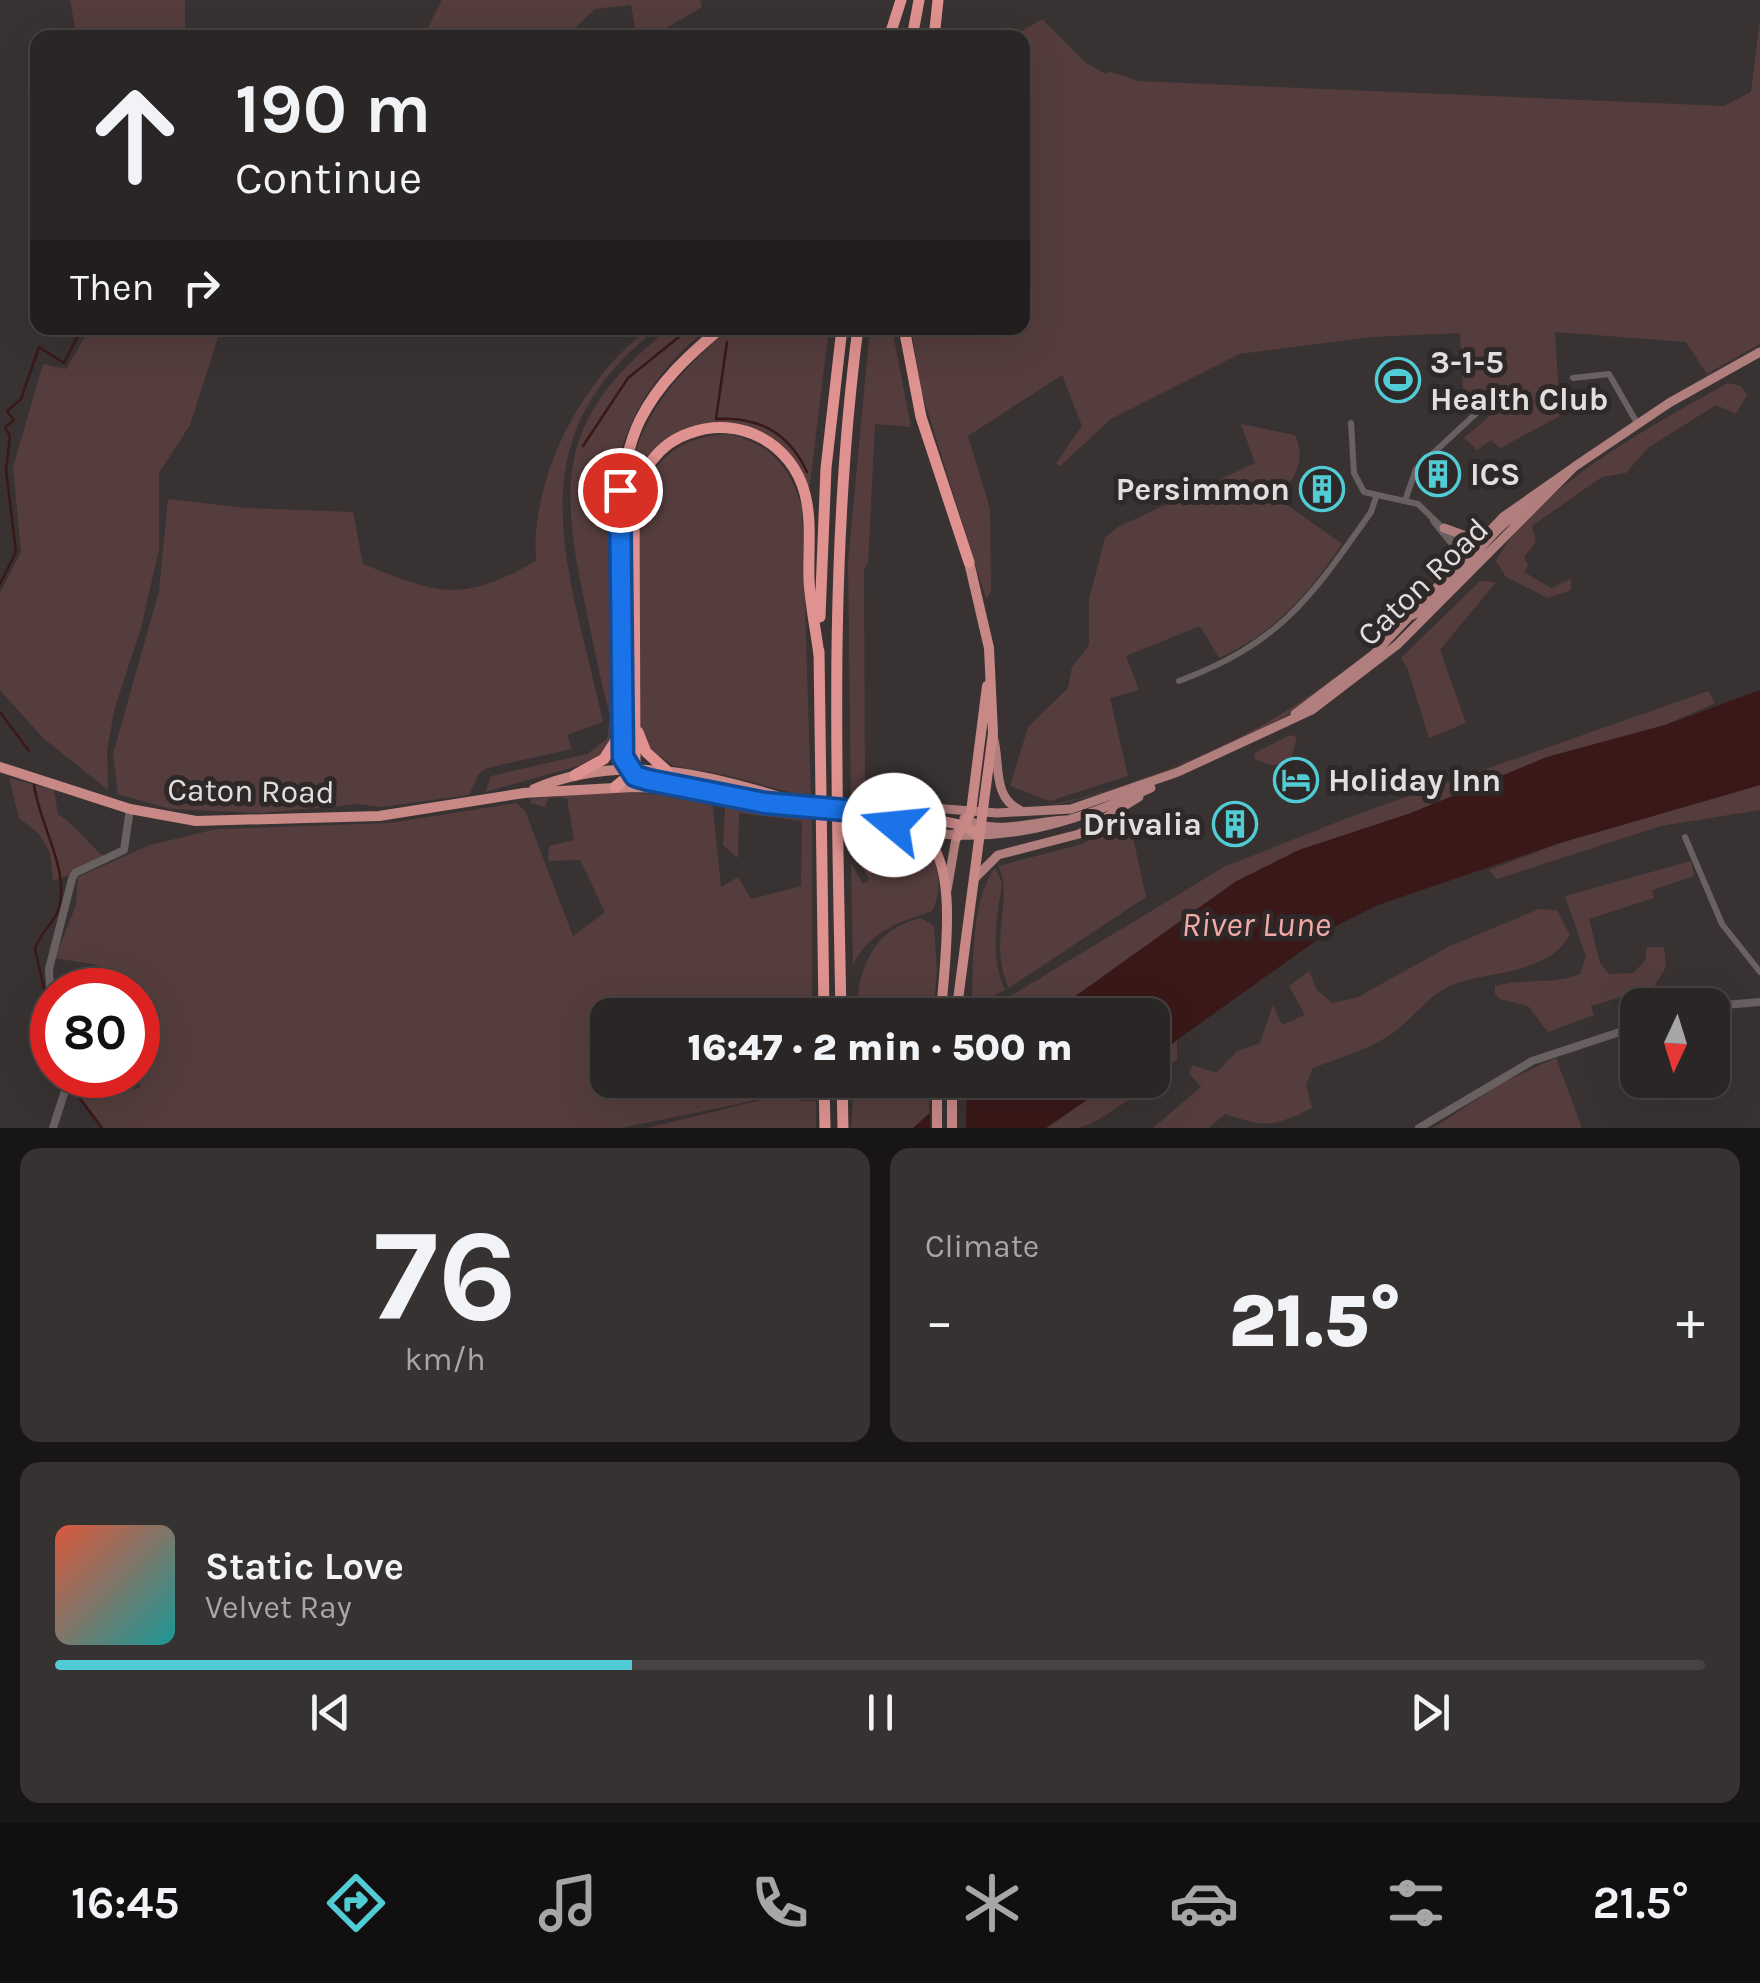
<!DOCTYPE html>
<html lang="en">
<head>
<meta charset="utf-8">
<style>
	body { margin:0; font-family:Karla,sans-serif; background:#373232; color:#f1f3f6; height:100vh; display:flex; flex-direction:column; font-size:38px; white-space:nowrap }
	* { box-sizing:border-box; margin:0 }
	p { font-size:32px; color:#a6a5a7 }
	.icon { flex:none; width:55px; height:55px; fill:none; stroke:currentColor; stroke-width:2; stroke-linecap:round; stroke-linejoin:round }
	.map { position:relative; height:1128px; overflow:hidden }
	.drawer { display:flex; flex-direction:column; gap:20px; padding:20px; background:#181515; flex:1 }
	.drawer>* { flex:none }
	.banner { position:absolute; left:30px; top:30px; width:1000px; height:305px; border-radius:20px; box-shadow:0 10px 40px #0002,0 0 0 2px #474343; background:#2b2626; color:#f1f3f6; overflow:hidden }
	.needle { width:65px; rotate:184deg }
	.controls { position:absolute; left:1620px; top:988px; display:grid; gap:20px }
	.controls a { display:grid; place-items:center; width:110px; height:110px; border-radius:20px; background:#2b2626; box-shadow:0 10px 40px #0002,0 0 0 2px #474343; font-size:50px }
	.speed { position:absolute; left:30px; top:968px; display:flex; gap:20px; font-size:50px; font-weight:700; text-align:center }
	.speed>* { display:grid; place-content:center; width:130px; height:130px; border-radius:50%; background:#2b2626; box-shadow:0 10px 40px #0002,0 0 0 2px #474343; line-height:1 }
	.speed .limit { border:15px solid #d22; background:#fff; color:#111 }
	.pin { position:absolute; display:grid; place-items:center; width:85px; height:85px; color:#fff; margin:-42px; border:5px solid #fff; border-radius:50%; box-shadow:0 2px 10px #0007 }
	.me { position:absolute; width:110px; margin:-55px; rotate:287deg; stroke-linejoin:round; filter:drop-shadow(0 0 8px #0008) }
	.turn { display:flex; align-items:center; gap:35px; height:210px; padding:0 40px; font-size:45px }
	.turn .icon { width:130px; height:130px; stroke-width:2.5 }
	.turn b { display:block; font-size:70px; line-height:85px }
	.then { display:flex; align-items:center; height:95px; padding:0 40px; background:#0003; gap:20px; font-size:38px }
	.big { font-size:75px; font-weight:800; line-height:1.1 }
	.drawer .widget { flex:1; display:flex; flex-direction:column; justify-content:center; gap:15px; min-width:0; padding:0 35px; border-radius:20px; background:#373232 }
	.drawer .dial { align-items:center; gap:0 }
	.dial b { font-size:130px; line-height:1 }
	.song { display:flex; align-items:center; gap:30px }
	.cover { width:120px; height:120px; border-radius:15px; background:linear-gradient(135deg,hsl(10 70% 55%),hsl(180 70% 35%)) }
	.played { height:10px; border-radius:5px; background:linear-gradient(90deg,#51ccd4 35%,#474343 35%) }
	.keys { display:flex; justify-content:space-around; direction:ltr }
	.heat { display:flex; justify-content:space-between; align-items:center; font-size:55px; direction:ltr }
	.drawer .tiles { flex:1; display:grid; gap:20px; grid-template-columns:1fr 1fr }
	.widget:last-child { grid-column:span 2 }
	.trip { position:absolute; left:590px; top:998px; width:580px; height:100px; border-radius:20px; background:#2b2626; box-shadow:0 10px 40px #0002,0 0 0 2px #474343; font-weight:800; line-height:100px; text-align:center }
	.menu { display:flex; height:160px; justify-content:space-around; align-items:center; background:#110f0f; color:#a6a5a7 }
	.menu .icon { width:70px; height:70px }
	.menu .active { color:#51ccd4 }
	.menu b { font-size:45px; color:#f1f3f6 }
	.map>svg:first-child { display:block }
</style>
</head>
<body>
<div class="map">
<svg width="1760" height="1128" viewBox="0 0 1760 1128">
	<rect width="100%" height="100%" fill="#393232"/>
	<!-- green -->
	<path fill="#553d3d" d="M70,0H185V37H82L76,32Z
		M442,0H700L702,7L651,37L636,32L631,5L595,9L565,37H423Z
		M1760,18V344L1707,374L1686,342L1555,332L1560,416L1500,448L1491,440L1477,450L1464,438L1492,414L1480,401L1464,415L1460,333L1372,337L1239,354L1111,419L1060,466L1056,463L1082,426L1062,375L968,436L990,509L991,591L986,599L921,390L911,328H1022V38L1012,37L1042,19L1086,63L1106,74L1108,71L1138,81L1724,106L1751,92Z
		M90,328H221L190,425L159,473V549L141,628L115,707L107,750L108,790L43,738L0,690V593L21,552L13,467L43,364L66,369Z
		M649,328H658C510,442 570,568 603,722L567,735L572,749L487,768L478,775L469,795L381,807L359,804L262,813L171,809L118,794L113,754L159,591L168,499L245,508L353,512L363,564C441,595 461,603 536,561C530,476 583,378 649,328Z
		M670,328H708C618,402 607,473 609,585C610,618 608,652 611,685C612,700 617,714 617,730L600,757L589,763L485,792L491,776L587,754L607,739L610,716C600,679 593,641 585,604C557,475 562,413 670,328Z
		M730,328H829L809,491L792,457L769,436L737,424H702L667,440L629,504L623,526C627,432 662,387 730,328Z
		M870,328H892L911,427L875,424L868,563L864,569L865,795L860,802H851L848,563Z
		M1728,383L1741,386L1747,395L1736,414L1716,405L1648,448L1626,473L1602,477L1532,526L1536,542L1524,557L1528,565L1524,572L1551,588L1571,579V590L1548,598L1506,577L1496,561C1535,487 1657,423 1728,383Z
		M1241,424L1295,435C1307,463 1294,476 1279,499L1342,544C1309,593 1275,633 1219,658L1200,626L1126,656L1139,690L1110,698L1128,776L1050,801L1010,786L1028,727L1068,688L1072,667L1089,645V599L1105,538L1118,527L1255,463Z
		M729,434C771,444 791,468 802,508L811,798L726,775L674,766L646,747L640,728L638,520C643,466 675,436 729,434Z
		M1480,581L1496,582L1440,650L1466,723L1429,738L1408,670L1401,658Z
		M1336,676C1303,727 1095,803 1031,809C1130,791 1257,740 1336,676Z
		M1708,691L1715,703L1665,725L1547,757L1411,813L1299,850L1235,882L1049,1015H979L1224,867L1355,815Z
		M1290,735L1297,737L1290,763L1272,765L1254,759L1255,753Z
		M9,778L54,790L58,814C80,828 89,848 110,860L53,881L50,853L39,834L19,818Z
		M1760,785V810L1661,826L1497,879L1489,870L1560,843Z
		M612,791L712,799L721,887L738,877L751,899L801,886L802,821L739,813L738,858L723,845L725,808L761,807L812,816V1015H608V1080H792L793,1084L748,1102L621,1128H103L73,1086L74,1077L85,1076L95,1094L140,1088L138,990H97L98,965L55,958L76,905L78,877L150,845L217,829L390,823L516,803L525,811L573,936L605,912L580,860L548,861L549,846L574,840L567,798L549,797L545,807L531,803L530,799Z
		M1128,815L1146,897L1009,988C987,944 1015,894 998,866L1082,844Z
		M852,822L920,840C941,855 943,890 932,911C895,924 872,930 853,964L851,863L863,884L869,880L854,851Z
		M1691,861L1694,876L1652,890L1654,898L1589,919L1600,963L1609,974L1633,973L1645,961L1647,947H1664L1666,967L1654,987L1591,1006L1594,1015L1548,1032L1528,1006L1500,999L1495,994V986C1523,978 1553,985 1580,974L1586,957L1565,896Z
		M995,868L1002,883C997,919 989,955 1005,990L972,1005C974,968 969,904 995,868Z
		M1539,909L1557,910L1570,935C1547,975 1490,970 1452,985C1429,995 1417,1014 1398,1029C1375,1048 1341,1057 1313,1068L1306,1085L1312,1108C1272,1127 1267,1128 1225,1114L1209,1128H1153L1201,1087L1189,1073L1193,1065L1216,1073L1237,1051L1260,1043L1273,1005L1282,1025L1305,1015L1289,986L1309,971L1317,990L1332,1003L1356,998L1448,947Z
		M921,918L934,926L937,972L933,1015H856C858,969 872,929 921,918Z
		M1177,1041V1059C1158,1078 1105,1122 1078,1128C1069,1128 1056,1128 1046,1128L1116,1080H1152L1153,1057Z
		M1556,1058L1582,1128H1433L1502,1083Z
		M854,1080H929V1118L913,1128H851Z
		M794,1092L800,1101H816V1128H647Z"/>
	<!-- water -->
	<path fill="#3a1818" d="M1760,690V785L1560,843L1378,905L1338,925L1153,1057L1152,1015H1049L1235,882L1299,850L1411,813L1547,757L1665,725Z
		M966,1080H1116L1046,1128H913Z"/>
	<!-- pier -->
	<path fill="#393232" d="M959,1080H967L966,1128H930V1110Z"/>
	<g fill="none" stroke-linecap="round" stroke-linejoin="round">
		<!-- stream -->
		<path stroke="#3a1818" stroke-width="2.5" d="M727,342L716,419C758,416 789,433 807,472
			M583,446L628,378L690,328
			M0,584L16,552L6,470L10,436L5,427L14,420L7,411L21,399L39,347L64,363L82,328
			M0,712L29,751
			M34,785C39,823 70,871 59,908C55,923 39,933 35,949L47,1002L42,1023L52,1047
			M70,1085L102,1128"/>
		<!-- minor -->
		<path stroke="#696161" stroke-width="6" d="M1573,378L1609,374L1637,423
			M1351,423L1354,473L1364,492L1418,504L1472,556
			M1406,498L1416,469L1482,408
			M1433,521L1465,561
			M1179,681C1281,643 1311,597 1371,512L1376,497
			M1685,837L1722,924L1760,972"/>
		<!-- tertiary -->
		<path stroke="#696161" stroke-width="8" d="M1712,1006L1760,1002
			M52,1016L49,969L72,879L75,873L124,850L130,809
			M53,1128L70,1075
			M1419,1128L1532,1061L1638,1026"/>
		<!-- primary -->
		<path stroke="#b07e7d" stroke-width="9" d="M1444,528L1463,535L1484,534
			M1408,617C1460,596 1480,525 1534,506
			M1295,714L1374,654L1503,517L1573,468
			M993,736C1001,761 991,797 1020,810
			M874,811L907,806L997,813L1071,809L1178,772L1312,710L1397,645L1574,467L1669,403L1760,352
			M964,818C993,837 1034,821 1066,820
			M918,831C1004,845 1073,823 1151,788
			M974,879L998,855L1079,834L1139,797
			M947,890L957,832"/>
		<!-- trunk -->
		<path stroke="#c88886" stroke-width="10" d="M0,767L130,809L196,821L379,816L524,793L633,787L689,789L785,806L942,821L966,826L979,837
			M534,789C620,752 710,774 795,802
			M862,814C880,822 905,823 921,834C962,859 943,971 941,1015
			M957,837L971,812L987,686
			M956,1015L993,733L989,648L969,562
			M937,1080V1128
			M952,1128V1080"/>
		<!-- motorway -->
		<path stroke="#df9290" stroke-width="11" d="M889,38L901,0
			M912,38L919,0
			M934,38L938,0
			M904,328L921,417L969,562
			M820,617L826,468L842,328
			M819,651L824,1015
			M638,732L646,752L667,771
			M575,775L604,759L620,734
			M615,787L632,773L635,762L634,501C640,471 659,443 690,433C739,415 792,443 805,494C812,521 808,551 809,579C810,604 816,630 819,656
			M689,789L635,775L623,757C618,671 603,495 640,420C659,382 689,355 721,328
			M841,1015C837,785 828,556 858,328
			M824,1080L825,1128
			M842,1080L843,1128"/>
	</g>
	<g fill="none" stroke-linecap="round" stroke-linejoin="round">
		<defs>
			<path id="route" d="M620,490L623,757L635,776L648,780L765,803L856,811L894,825"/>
		</defs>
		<!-- route casing -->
		<use href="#route" stroke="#114b97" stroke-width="25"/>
		<!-- route -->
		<use href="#route" stroke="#1a73e8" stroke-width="18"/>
	</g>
	<!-- icons -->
	<defs>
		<symbol id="stadium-ring" viewBox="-11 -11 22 22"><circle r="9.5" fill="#2f2828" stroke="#51ccd4" stroke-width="1.5"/><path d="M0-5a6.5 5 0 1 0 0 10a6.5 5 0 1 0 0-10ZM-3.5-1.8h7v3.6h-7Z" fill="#51ccd4"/></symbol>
		<symbol id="building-ring" viewBox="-11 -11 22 22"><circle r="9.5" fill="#2f2828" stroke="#51ccd4" stroke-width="1.5"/><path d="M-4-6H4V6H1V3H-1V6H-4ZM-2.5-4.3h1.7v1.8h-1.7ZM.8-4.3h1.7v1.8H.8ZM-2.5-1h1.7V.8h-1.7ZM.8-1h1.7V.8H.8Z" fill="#51ccd4"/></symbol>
		<symbol id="hotel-ring" viewBox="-11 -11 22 22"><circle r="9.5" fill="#2f2828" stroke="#51ccd4" stroke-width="1.5"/><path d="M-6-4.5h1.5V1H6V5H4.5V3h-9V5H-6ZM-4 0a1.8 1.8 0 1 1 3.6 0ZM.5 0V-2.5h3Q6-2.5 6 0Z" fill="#51ccd4"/></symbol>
	</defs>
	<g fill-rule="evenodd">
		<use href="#stadium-ring" x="1373" y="355" width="50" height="50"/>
		<use href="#building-ring" x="1413" y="449" width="50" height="50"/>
		<use href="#building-ring" x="1297" y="464" width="50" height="50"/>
		<use href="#hotel-ring" x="1271" y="755" width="50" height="50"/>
		<use href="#building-ring" x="1210" y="799" width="50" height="50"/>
	</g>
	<g text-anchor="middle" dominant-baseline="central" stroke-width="10" stroke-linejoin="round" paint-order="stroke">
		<!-- poi labels -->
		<g font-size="32" font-weight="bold" fill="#e2dede" stroke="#2f2828" text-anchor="start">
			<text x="1430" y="362">3-1-5<tspan x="1430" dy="37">Health Club</tspan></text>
			<text x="1470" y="474">ICS</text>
			<text x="1290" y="489" text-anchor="end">Persimmon</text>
			<text x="1328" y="780">Holiday Inn</text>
			<text x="1202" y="824" text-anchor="end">Drivalia</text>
		</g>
		<!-- street labels -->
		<g font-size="32" fill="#e2dede" stroke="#2f2828">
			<text transform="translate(1423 582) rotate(-44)">Caton Road</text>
			<text transform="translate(251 791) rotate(1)">Caton Road</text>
		</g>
		<!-- water labels -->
		<g font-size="35" font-style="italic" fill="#f0a9a7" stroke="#2f2828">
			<text x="1256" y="924">River Lune</text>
		</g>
	</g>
</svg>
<div class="controls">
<a><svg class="needle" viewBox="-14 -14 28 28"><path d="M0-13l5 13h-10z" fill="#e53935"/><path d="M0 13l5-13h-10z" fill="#a6a5a7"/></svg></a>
</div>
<div class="speed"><div class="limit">80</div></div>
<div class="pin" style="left:620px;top:490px;background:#d93025"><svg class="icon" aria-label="arrive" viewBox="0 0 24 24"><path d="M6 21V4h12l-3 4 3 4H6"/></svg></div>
<svg class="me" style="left:894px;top:825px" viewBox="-20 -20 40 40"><circle r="19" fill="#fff"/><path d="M0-13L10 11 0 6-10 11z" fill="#1a73e8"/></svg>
<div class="trip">16:47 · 2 min · 500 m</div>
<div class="banner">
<div class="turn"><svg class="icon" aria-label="ahead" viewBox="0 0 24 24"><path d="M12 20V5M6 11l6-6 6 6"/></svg><div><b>190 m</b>Continue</div></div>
<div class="then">Then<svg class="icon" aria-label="right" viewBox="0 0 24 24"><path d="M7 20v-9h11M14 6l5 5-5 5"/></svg></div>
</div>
</div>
<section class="drawer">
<div class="tiles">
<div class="widget dial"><b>76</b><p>km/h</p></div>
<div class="widget"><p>Climate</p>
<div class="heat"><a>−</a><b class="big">21.5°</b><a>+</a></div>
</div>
<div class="widget">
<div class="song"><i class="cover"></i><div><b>Static Love</b><p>Velvet Ray</p></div></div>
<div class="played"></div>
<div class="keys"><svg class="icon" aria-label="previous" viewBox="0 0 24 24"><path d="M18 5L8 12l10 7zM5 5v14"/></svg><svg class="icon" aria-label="pause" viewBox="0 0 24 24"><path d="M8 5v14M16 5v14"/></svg><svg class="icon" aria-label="next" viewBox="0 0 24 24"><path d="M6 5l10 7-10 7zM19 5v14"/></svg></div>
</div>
</div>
</section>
<nav class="menu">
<b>16:45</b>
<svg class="icon active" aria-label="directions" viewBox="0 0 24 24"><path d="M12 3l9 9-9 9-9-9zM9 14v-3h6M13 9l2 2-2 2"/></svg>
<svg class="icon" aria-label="music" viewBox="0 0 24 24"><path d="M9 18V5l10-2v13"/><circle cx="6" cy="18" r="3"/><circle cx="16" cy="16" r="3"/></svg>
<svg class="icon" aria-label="phone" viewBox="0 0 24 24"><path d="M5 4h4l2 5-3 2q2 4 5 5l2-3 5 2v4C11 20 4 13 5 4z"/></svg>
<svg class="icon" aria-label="climate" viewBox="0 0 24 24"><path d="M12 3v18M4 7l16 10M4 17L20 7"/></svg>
<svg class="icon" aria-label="car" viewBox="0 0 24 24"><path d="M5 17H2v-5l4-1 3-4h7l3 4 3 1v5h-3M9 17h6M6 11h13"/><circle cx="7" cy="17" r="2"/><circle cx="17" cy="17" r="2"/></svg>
<svg class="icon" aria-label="filters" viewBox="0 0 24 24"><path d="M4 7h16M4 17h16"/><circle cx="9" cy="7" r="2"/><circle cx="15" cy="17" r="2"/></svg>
<b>21.5°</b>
</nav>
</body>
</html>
